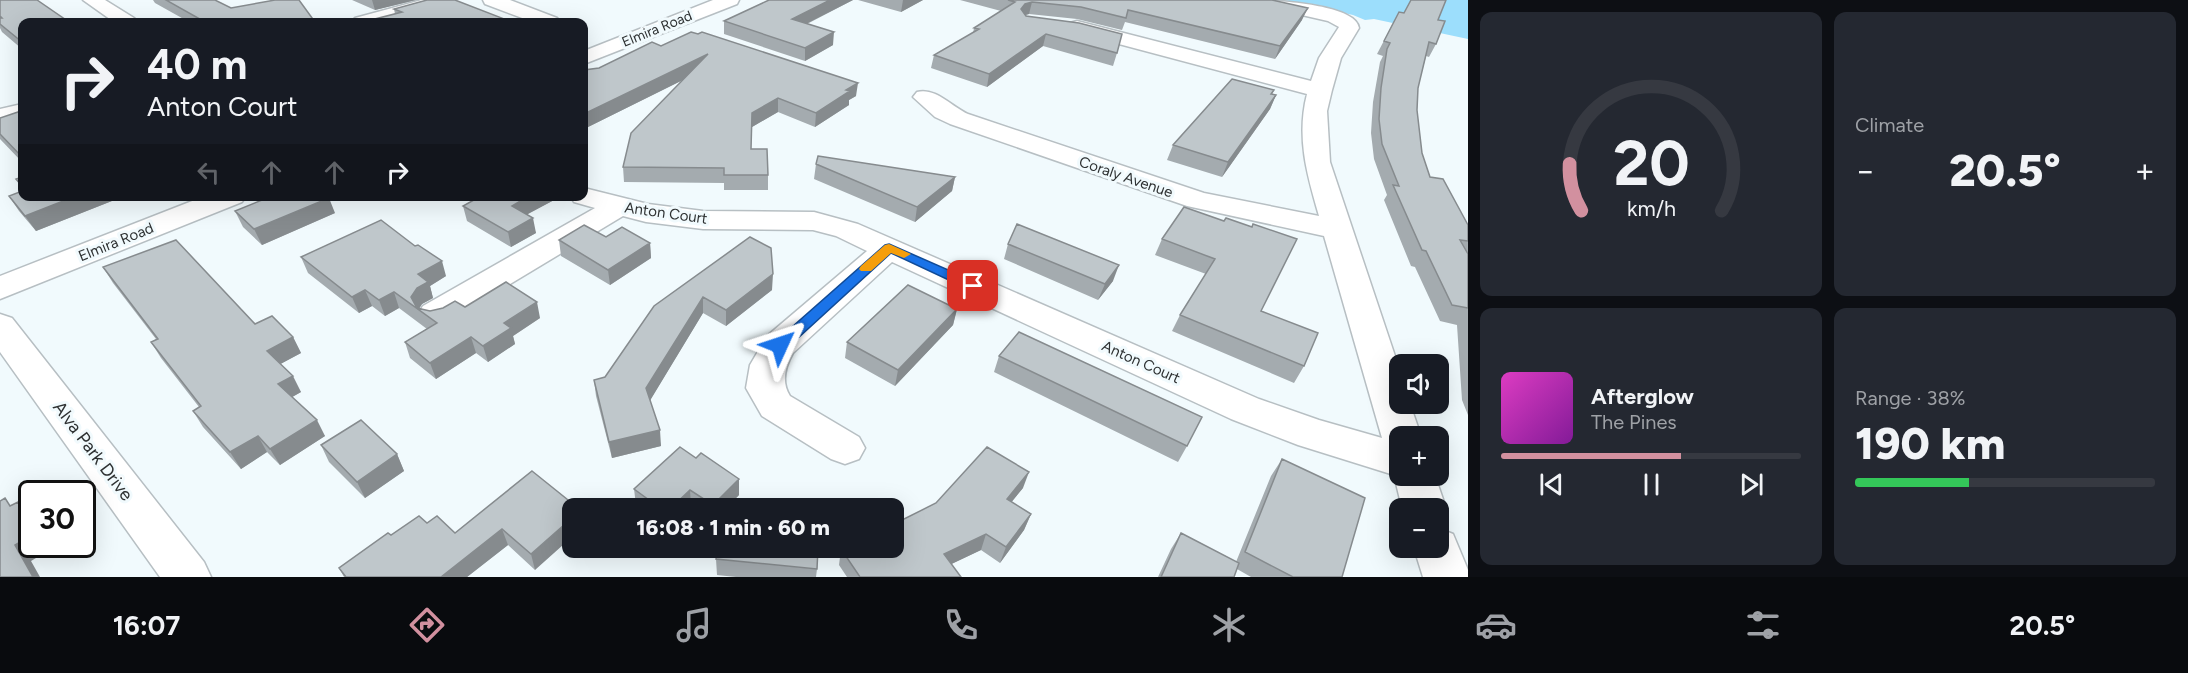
<!DOCTYPE html>
<html lang="en">
<head>
<meta charset="utf-8">
<style>
	body { margin:0; font-family:Figtree,sans-serif; background:#242831; color:#f1f3f6; height:100vh; display:flex; flex-direction:column; font-size:22px; white-space:nowrap }
	* { box-sizing:border-box; margin:0 }
	p { font-size:20px; color:#9ea1a6 }
	.icon { flex:none; width:33px; height:33px; fill:none; stroke:currentColor; stroke-width:2; stroke-linecap:round; stroke-linejoin:round }
	.map { position:relative; flex:1; overflow:hidden }
	.side { display:flex; flex-direction:column; gap:12px; padding:12px; background:#0d0f14; width:720px }
	.side>* { flex:none }
	.banner { position:absolute; left:18px; top:18px; width:570px; height:183px; border-radius:12px; box-shadow:0 6px 24px #0002; background:#171b24; color:#f1f3f6; overflow:hidden }
	.tools { position:absolute; left:1389px; top:354px; display:grid; gap:12px }
	.tools a { display:grid; place-items:center; width:60px; height:60px; border-radius:12px; background:#171b24; box-shadow:0 6px 24px #0002; font-size:30px }
	.speed { position:absolute; left:18px; top:480px; display:flex; gap:12px; font-size:30px; font-weight:700; text-align:center }
	.speed>* { display:grid; place-content:center; width:78px; height:78px; border-radius:50%; background:#171b24; box-shadow:0 6px 24px #0002; line-height:1 }
	.speed .limit { border:3px solid #111; border-radius:9px; background:#fff; color:#111 }
	.pin { position:absolute; display:grid; place-items:center; width:51px; height:51px; color:#fff; margin:-26px; border-radius:12px; box-shadow:0 3px 9px #0006 }
	.me { position:absolute; width:66px; margin:-33px; rotate:48deg; stroke-linejoin:round; filter:drop-shadow(0 0 4px #0008) }
	.turn { display:flex; align-items:center; gap:21px; height:126px; padding:0 30px; font-size:27px }
	.turn .icon { width:78px; height:78px; stroke-width:2.5 }
	.turn b { display:block; font-size:42px; line-height:51px }
	.lanes { display:flex; align-items:center; height:57px; padding:0 30px; background:#0003; justify-content:center; gap:30px; direction:ltr }
	.lanes .off { opacity:.35 }
	.big { font-size:45px; font-weight:800; line-height:1.1 }
	.side .tile { flex:1; display:flex; flex-direction:column; justify-content:center; gap:9px; min-width:0; padding:0 21px; border-radius:12px; background:#242831 }
	.side .dial { align-items:center; gap:0 }
	.dial svg { height:156px; overflow:visible; fill:none; stroke:#363941; stroke-width:7; stroke-linecap:round; text-anchor:middle }
	.dial text { fill:#f1f3f6; stroke:none }
	.song { display:flex; align-items:center; gap:18px }
	.cover { width:72px; height:72px; border-radius:9px; background:linear-gradient(135deg,hsl(310 70% 55%),hsl(290 70% 35%)) }
	.played { height:6px; border-radius:3px; background:linear-gradient(90deg,#d2909f 60%,#363941 60%) }
	.keys { display:flex; justify-content:space-around; direction:ltr }
	.heat { display:flex; justify-content:space-between; align-items:center; font-size:33px; direction:ltr }
	.charge { height:9px; border-radius:4px; background:linear-gradient(90deg,#34c759 38%,#363941 0) }
	.side .tiles { flex:1; display:grid; gap:12px; grid-template-columns:repeat(2,1fr) }
	.trip { position:absolute; left:562px; top:498px; width:342px; height:60px; border-radius:12px; background:#171b24; box-shadow:0 6px 24px #0002; font-weight:800; line-height:60px; text-align:center }
	.tab-bar { display:flex; height:96px; justify-content:space-around; align-items:center; background:#090b0e; color:#9ea1a6 }
	.tab-bar .icon { width:42px; height:42px }
	.tab-bar .active { color:#d2909f }
	.tab-bar b { font-size:27px; color:#f1f3f6 }
	main { display:flex; flex:1; min-height:0 }
	.map>svg:first-child { display:block }
</style>
</head>
<body>
<main>
<div class="map">
<svg width="1468" height="577" viewBox="0 0 1468 577">
	<rect width="100%" height="100%" fill="#f1fafd"/>
	<!-- green -->
	<path fill="#9cdefc" d="M1285,0H1468V39L1374,19L1365,20L1353,15Z"/>
	<g fill="none" stroke-linecap="round" stroke-linejoin="round">
		<defs>
			<path id="minor" d="M83,0H105L134,18L137,22H114Z
				M422,0H453L451,4L383,22H352L355,18Z
				M483,0H510L557,18L560,22H533L485,4Z
				M713,0H739L737,4L584,64V51Z
				M1252,0C1272,0 1356,4 1359,28L1341,58L1332,90L1327,111L1330,162L1400,371V404H1410L1421,436H1400V476H1435L1446,508L1439,521L1438,508H1402L1394,475L1298,445L1231,419L892,262L793,353C785,367 781,382 790,396L859,437L865,448L859,459L845,464L831,459L762,416L746,388L750,365L767,336L867,251L836,236L813,230L703,229L646,222L623,216L447,322L435,325L423,322L418,314L423,306L595,208L574,202L570,196H584V188L648,204L703,211L814,212L858,224L1259,399L1319,420L1382,438L1324,236L1187,206L950,124L935,117L913,97L917,92C935,87 951,106 968,114L1204,193L1319,216C1307,175 1296,137 1307,94L1070,31L1067,27L1070,23L1077,21L1311,81L1319,58L1339,27L1328,21L1254,4Z
				M22,104V118L0,124V109Z
				M205,196H246L242,202L0,299V276Z
				M0,314L12,318L204,562L211,577H160L0,352Z
				M1438,528L1453,534L1468,570V577H1423L1414,548H1438Z"/>
		</defs>
		<!-- minor casing -->
		<use href="#minor" stroke="#b7bfc3" stroke-width="3"/>
		<!-- minor -->
		<use href="#minor" fill="#fff" fill-rule="evenodd"/>
	</g>
	<!-- wall -->
	<path fill="#a4abaf" d="M0,0L22,22V49L2,32L0,28Z
		M153,0H215L231,8L315,22H189L155,3Z
		M352,0H416L375,10Z
		M769,0H853L807,24L833,45L805,61L724,34V21Z
		M858,0H923L901,12Z
		M960,0H1272L1302,20L1275,59L1125,22L1122,30L1077,19L1029,14L1025,15L1117,53L1113,66L1043,46L987,87L931,68L934,55L973,33L974,28L1001,11Z
		M394,9L512,22L395,14Z
		M1399,12L1438,20L1436,44L1429,57L1426,56L1418,88L1417,110L1422,153L1430,177L1468,225V415L1462,400L1457,325L1440,321L1415,267L1411,266L1384,200L1387,195L1374,159L1371,133L1373,102L1380,62L1383,56L1377,54Z
		M661,46L856,96L849,100V105L815,127L778,112L752,127L751,149L768,175V190H724V183L624,182L623,167L683,80L584,129V70L599,68Z
		M1274,90L1272,94L1276,95L1270,109L1222,177L1167,160L1173,145Z
		M22,113V162L0,139V118Z
		M816,164L955,177L952,191L915,222L814,179Z
		M9,196H122V197L36,231L19,211Z
		M481,196H555L556,199L527,214L536,233L511,247L467,221L463,206Z
		M1184,207L1304,366L1294,383L1172,331L1180,315L1206,274L1155,255L1162,239Z
		M235,211L335,213L262,245L243,227Z
		M606,237L650,243L651,258L610,285L561,256L559,240Z
		M750,237L772,290L726,326L703,313L650,400L661,446L612,458L596,396L594,380L605,377Z
		M1008,244L1113,281L1098,300L1004,259Z
		M301,257L446,276L430,286L433,298L422,304L419,309L430,311L465,307L540,318L513,336L515,344L488,362L476,353L436,379L410,358L405,342L427,329L399,308L385,316L372,306L359,313L308,273Z
		M103,267L293,337L301,353L280,364L301,392L292,397L325,436L280,465L267,452L241,469L203,427L193,411L199,407L161,358L151,342L156,339L113,283Z
		M957,309L953,325L895,386L845,358L847,342Z
		M999,356L1187,446L1178,462L994,372Z
		M321,445L397,454L404,471L365,498L329,462Z
		M696,458L739,479V495L726,508H695L691,506L688,508H640L636,505L634,489Z
		M1282,459L1342,577H1251L1237,569L1234,577H1158L1171,549L1181,533L1236,562L1271,476Z
		M532,471L535,570L508,545L467,577H344L339,568L391,535L427,523L455,533Z
		M1023,488L1011,502L1031,514L1024,530L1000,563L981,550L951,564L961,577H847L839,565L841,549Z
		M716,559L817,569L816,577H736L717,575Z"/>
	<!-- shaded-wall -->
	<path fill="#868b8e" d="M372,0H416L375,10Z
		M830,0H853L792,31V19Z
		M903,0H923L901,12Z
		M1032,2L1029,14L1022,16L1021,9L1025,4Z
		M1308,8L1302,20L1275,59L1280,46Z
		M834,32L833,45L805,61V48Z
		M1046,34L1043,46L987,87L989,74Z
		M708,54L709,67L584,129V114Z
		M858,83L856,96L849,100V105L815,127L816,113L846,90Z
		M1276,95L1270,109L1222,177L1228,162Z
		M778,98V112L752,127V113Z
		M955,177L952,191L915,222L917,207Z
		M76,196H122V197L36,231L25,216Z
		M529,196H555L556,199L515,221L512,206Z
		M329,198L335,213L262,245L254,229Z
		M533,218L536,233L511,247L508,232Z
		M650,243L651,258L610,285L608,270Z
		M442,261L446,276L430,286L433,298L422,304L418,310L411,297L418,274Z
		M1119,265L1113,281L1098,300L1105,284Z
		M773,274L772,290L726,326V310Z
		M365,290L372,306L359,313L352,297Z
		M394,292L399,308L385,316L379,300Z
		M703,297V313L648,404L646,388Z
		M537,302L540,318L513,336L515,344L488,362L483,346L504,323Z
		M957,309L953,325L895,386L898,370Z
		M293,337L301,353L275,367L267,351Z
		M471,337L476,353L436,379L430,363Z
		M293,376L301,392L287,400L278,384Z
		M317,420L325,436L280,465L270,449Z
		M660,430L661,446L612,458L609,442Z
		M258,436L267,452L241,469L230,452Z
		M397,454L404,471L365,498L357,482Z
		M1029,472L1023,488L1001,515L1007,499Z
		M739,479V495L726,508H713V505Z
		M690,490L691,506L688,508H671Z
		M18,502L32,517V526Z
		M1031,514L1024,530L1000,563L1006,547Z
		M573,517V536L535,570L531,554Z
		M502,529L508,545L467,577H441Z
		M986,534L981,550L939,570L944,554Z
		M32,535V544H48L51,549L31,561L40,577H33L15,545Z"/>
	<!-- building -->
	<path fill="#bfc7cb" stroke="#868b8e" stroke-width="1.5" d="M0,0H37L69,22H22V42L0,24V18H2L0,16Z
		M166,0H215L231,8L275,0H299L315,22H205Z
		M427,0H455L512,22H363L402,12L394,9Z
		M769,0H830L792,19L834,32L805,48L724,21Z
		M1008,0H1272L1308,8L1280,46L1128,10L1126,18L1081,7L1032,2L1025,4L1021,9L1026,16L1079,23L1122,34L1117,53L1046,34L989,74L934,55L979,29L974,28L1015,2Z
		M1411,0H1446L1438,20L1445,21L1436,44L1429,42L1418,88L1417,110L1422,153L1430,177L1443,179L1468,225V241L1460,240L1468,254V308L1452,305L1426,251L1422,250L1393,185L1399,186L1382,144L1379,119L1381,88L1387,49L1390,43L1384,41L1399,12L1404,13Z
		M691,32L698,34L702,32L858,83L846,90L850,91L816,113L778,98L752,113L751,149H767L768,175H724V168L623,167L631,133L708,54L584,114V70L599,68L652,42L661,46Z
		M1232,79L1274,90L1271,94L1276,95L1228,162L1173,145Z
		M21,111L22,113V157L0,134V118Z
		M818,156L955,177L917,207L816,164Z
		M22,177V186L16,179Z
		M22,191V196H76L25,216L9,196Z
		M272,196H327L329,198L254,229L235,211Z
		M481,196H529L512,206L533,218L508,232L463,206Z
		M1184,207L1224,221L1226,218L1252,227L1253,224L1297,239L1261,311L1318,333L1304,366L1180,315L1215,259L1162,239Z
		M381,220L415,246L418,245L442,261L418,274L428,282L417,288L411,297L417,308L430,311L443,308L455,301L465,307L506,282L537,302L504,323L511,328L483,346L471,337L430,363L405,342L437,323L394,292L379,300L365,290L352,297L301,257Z
		M1017,224L1119,265L1105,284L1008,244Z
		M584,225L606,237L622,227L650,243L608,270L559,240Z
		M750,237L771,248L773,274L726,310L703,297L646,388L660,430L609,442L594,380L605,377L654,306Z
		M176,240L255,324L272,316L293,337L267,351L293,376L278,384L317,420L270,449L258,436L230,452L193,411L201,406L151,342L158,339L103,267Z
		M908,285L957,309L898,370L847,342Z
		M1019,332L1202,417L1187,446L999,356Z
		M361,420L397,454L357,482L321,445Z
		M680,447L696,458L701,453L739,479L713,505L690,490L671,508H660L634,489Z
		M987,447L1029,472L1007,499L1031,514L1006,547L986,534L944,554L961,577H860L841,549L844,548H894V524L936,503Z
		M1282,459L1365,498L1342,577H1293L1245,552Z
		M532,471L578,508H573V517L531,554L502,529L441,577H346L339,568L388,533L391,535L419,516L427,523L437,516L455,533Z
		M5,498L10,506L18,502L32,526V535L15,545L33,577H0V501Z
		M1181,533L1239,563L1234,577H1161Z
		M718,548H818L817,569L716,559Z"/>
	<!-- route -->
	<path fill="#1a73e8" stroke="#114b97" stroke-width="1.5" d="M889,244L978,283L980,286L978,289H968L891,253L786,349H775L773,345L775,342L885,245Z"/>
	<!-- slow -->
	<path fill="#f59e0b" d="M889,244L911,254L904,258L891,253L871,271H861L859,269L861,266L885,245Z"/>
	<g text-anchor="middle" dominant-baseline="central" stroke-width="6" stroke-linejoin="round" paint-order="stroke">
		<!-- far-street labels -->
		<g font-size="14" fill="#2e3132" stroke="#f1fafd">
			<text transform="translate(657 29) rotate(-22)">Elmira Road</text>
		</g>
		<!-- street labels -->
		<g font-size="15" fill="#2e3132" stroke="#f1fafd">
			<text transform="translate(1126 177) rotate(19)">Coraly Avenue</text>
			<text transform="translate(666 213) rotate(8)">Anton Court</text>
			<text transform="translate(116 242) rotate(-22)">Elmira Road</text>
			<text transform="translate(1141 362) rotate(24)">Anton Court</text>
		</g>
		<!-- near-street labels -->
		<g font-size="18" fill="#2e3132" stroke="#f1fafd">
			<text transform="translate(93 451) rotate(53)">Alva Park Drive</text>
		</g>
	</g>
</svg>
<div class="tools">
<a><svg class="icon" aria-label="sound" viewBox="0 0 24 24"><path d="M4 9h4l5-4v14l-5-4H4zM17 9q2 3 0 6"/></svg></a>
<a>+</a>
<a>−</a>
</div>
<div class="speed"><div class="limit">30</div></div>
<div class="pin" style="left:973px;top:286px;background:#d93025"><svg class="icon" aria-label="arrive" viewBox="0 0 24 24"><path d="M6 21V4h12l-3 4 3 4H6"/></svg></div>
<svg class="me" style="left:780px;top:345px" viewBox="-20 -20 40 40"><path d="M0-17L14 15 0 8-14 15z" fill="#1a73e8" stroke="#fff" stroke-width="4"/></svg>
<div class="trip">16:08 · 1 min · 60 m</div>
<div class="banner">
<div class="turn"><svg class="icon" aria-label="right" viewBox="0 0 24 24"><path d="M7 20v-9h11M14 6l5 5-5 5"/></svg><div><b>40 m</b>Anton Court</div></div>
<div class="lanes"><svg class="icon off" aria-label="left" viewBox="0 0 24 24"><path d="M17 20v-9H6M10 6l-5 5 5 5"/></svg><svg class="icon off" aria-label="ahead" viewBox="0 0 24 24"><path d="M12 20V5M6 11l6-6 6 6"/></svg><svg class="icon off" aria-label="ahead" viewBox="0 0 24 24"><path d="M12 20V5M6 11l6-6 6 6"/></svg><svg class="icon" aria-label="right" viewBox="0 0 24 24"><path d="M7 20v-9h11M14 6l5 5-5 5"/></svg></div>
</div>
</div>
<section class="side">
<div class="tiles">
<div class="tile dial"><svg viewBox="0 0 100 80">
<path d="M14 69A42 42 0 1 1 86 69"/>
<path d="M14 69A42 42 0 0 1 8 45" stroke="#d2909f"/>
<text x="50" y="56" font-size="32" font-weight="700">20</text>
<text x="50" y="72" font-size="11">km/h</text>
</svg></div>
<div class="tile"><p>Climate</p>
<div class="heat"><a>−</a><b class="big">20.5°</b><a>+</a></div>
</div>
<div class="tile">
<div class="song"><i class="cover"></i><div><b>Afterglow</b><p>The Pines</p></div></div>
<div class="played"></div>
<div class="keys"><svg class="icon" aria-label="previous" viewBox="0 0 24 24"><path d="M18 5L8 12l10 7zM5 5v14"/></svg><svg class="icon" aria-label="pause" viewBox="0 0 24 24"><path d="M8 5v14M16 5v14"/></svg><svg class="icon" aria-label="next" viewBox="0 0 24 24"><path d="M6 5l10 7-10 7zM19 5v14"/></svg></div>
</div>
<div class="tile"><p>Range · 38%</p><b class="big">190 km</b><div class="charge"></div></div>
</div>
</section>
</main>
<nav class="tab-bar">
<b>16:07</b>
<svg class="icon active" aria-label="directions" viewBox="0 0 24 24"><path d="M12 3l9 9-9 9-9-9zM9 14v-3h6M13 9l2 2-2 2"/></svg>
<svg class="icon" aria-label="music" viewBox="0 0 24 24"><path d="M9 18V5l10-2v13"/><circle cx="6" cy="18" r="3"/><circle cx="16" cy="16" r="3"/></svg>
<svg class="icon" aria-label="phone" viewBox="0 0 24 24"><path d="M5 4h4l2 5-3 2q2 4 5 5l2-3 5 2v4C11 20 4 13 5 4z"/></svg>
<svg class="icon" aria-label="climate" viewBox="0 0 24 24"><path d="M12 3v18M4 7l16 10M4 17L20 7"/></svg>
<svg class="icon" aria-label="car" viewBox="0 0 24 24"><path d="M5 17H2v-5l4-1 3-4h7l3 4 3 1v5h-3M9 17h6M6 11h13"/><circle cx="7" cy="17" r="2"/><circle cx="17" cy="17" r="2"/></svg>
<svg class="icon" aria-label="filters" viewBox="0 0 24 24"><path d="M4 7h16M4 17h16"/><circle cx="9" cy="7" r="2"/><circle cx="15" cy="17" r="2"/></svg>
<b>20.5°</b>
</nav>
</body>
</html>
